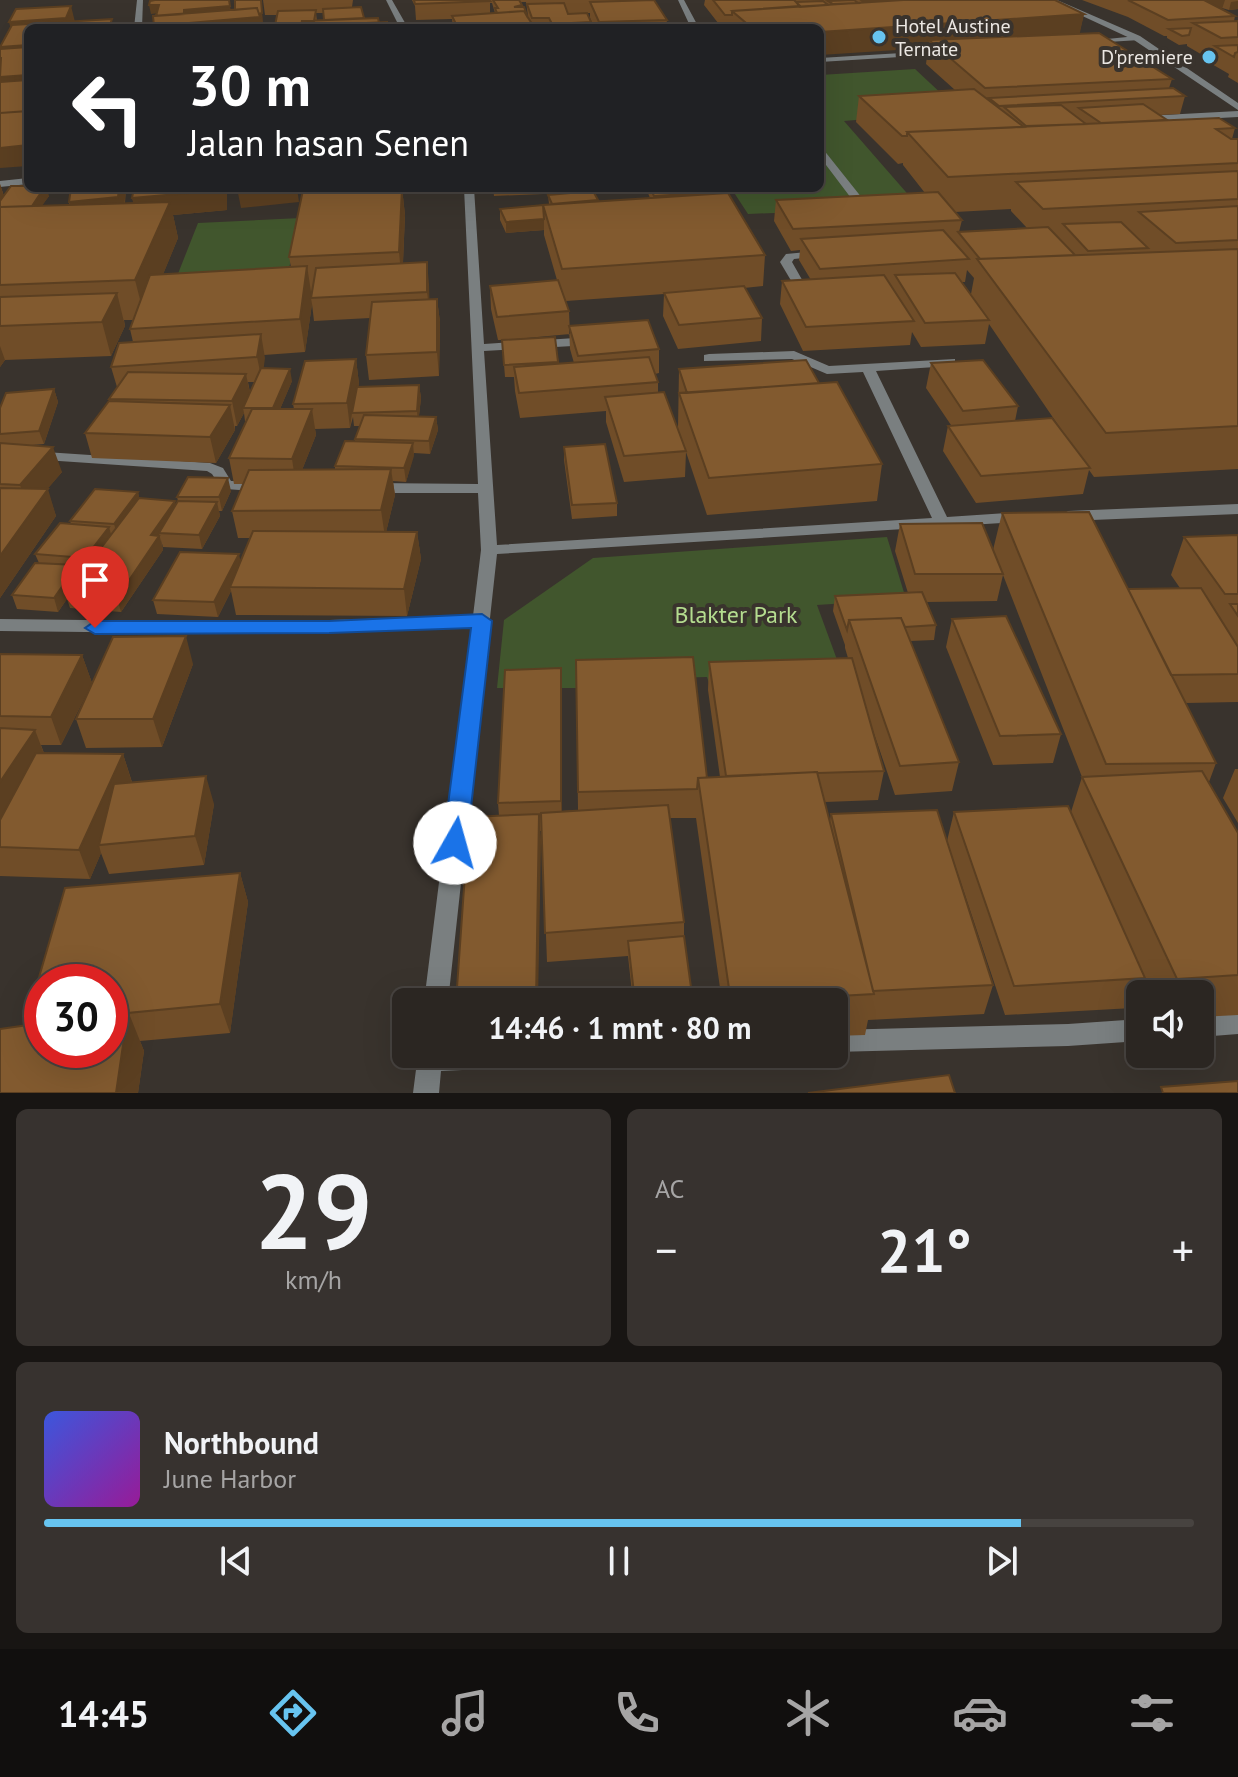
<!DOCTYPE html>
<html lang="id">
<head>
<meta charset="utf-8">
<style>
	body { margin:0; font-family:"PT Sans",sans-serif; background:#37322f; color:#f1f3f6; height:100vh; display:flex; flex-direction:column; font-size:30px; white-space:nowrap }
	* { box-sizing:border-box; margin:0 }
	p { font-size:26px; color:#a6a5a5 }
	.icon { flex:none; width:44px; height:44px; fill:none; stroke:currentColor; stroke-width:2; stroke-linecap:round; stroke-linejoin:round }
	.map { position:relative; height:1093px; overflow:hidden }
	.side { display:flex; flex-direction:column; gap:16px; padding:16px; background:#181513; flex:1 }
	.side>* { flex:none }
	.guide { position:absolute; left:24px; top:24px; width:800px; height:168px; border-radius:12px; box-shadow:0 8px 32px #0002,0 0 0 2px #474340; background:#202124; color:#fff; overflow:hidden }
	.controls { position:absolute; left:1126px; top:980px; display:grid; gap:16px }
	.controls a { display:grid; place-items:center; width:88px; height:88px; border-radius:12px; background:#2b2622; box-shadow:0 8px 32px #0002,0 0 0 2px #474340; font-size:40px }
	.speed { position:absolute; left:24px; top:964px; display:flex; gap:16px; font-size:40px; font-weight:700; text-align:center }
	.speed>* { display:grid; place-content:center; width:104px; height:104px; border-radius:50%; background:#2b2622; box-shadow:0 8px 32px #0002,0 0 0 2px #474340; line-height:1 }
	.speed .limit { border:12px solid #d22; background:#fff; color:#111 }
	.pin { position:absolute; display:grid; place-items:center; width:68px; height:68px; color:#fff; margin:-82px -34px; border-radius:50% 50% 50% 0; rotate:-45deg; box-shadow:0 0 8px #0007 }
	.pin .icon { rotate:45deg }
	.me { position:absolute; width:88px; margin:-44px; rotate:7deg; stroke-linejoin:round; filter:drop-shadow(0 0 6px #0008) }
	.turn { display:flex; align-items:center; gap:28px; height:168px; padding:0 32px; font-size:36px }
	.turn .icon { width:104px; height:104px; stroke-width:2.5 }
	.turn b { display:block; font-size:56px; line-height:68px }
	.big { font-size:60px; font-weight:800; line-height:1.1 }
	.side .widget { flex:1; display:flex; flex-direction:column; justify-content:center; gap:12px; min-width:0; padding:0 28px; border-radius:12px; background:#37322f }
	.side .dial { align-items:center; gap:0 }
	.dial b { font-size:104px; line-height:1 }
	.song { display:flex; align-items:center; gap:24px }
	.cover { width:96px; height:96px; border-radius:12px; background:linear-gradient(135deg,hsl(230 70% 55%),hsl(300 70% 35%)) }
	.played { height:8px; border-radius:4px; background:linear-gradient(90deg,#67c4f0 85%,#474340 85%) }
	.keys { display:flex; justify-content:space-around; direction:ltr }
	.heat { display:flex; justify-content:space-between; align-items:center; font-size:44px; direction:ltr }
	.side .tiles { flex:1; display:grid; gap:16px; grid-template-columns:1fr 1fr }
	.widget:last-child { grid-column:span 2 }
	.trip { position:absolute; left:392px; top:988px; width:456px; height:80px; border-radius:12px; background:#2b2622; box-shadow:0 8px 32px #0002,0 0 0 2px #474340; font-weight:800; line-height:80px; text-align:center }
	.dock { display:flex; height:128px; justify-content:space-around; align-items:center; background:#110f0e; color:#a6a5a5 }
	.dock .icon { width:56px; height:56px }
	.dock .selected { color:#67c4f0 }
	.dock b { font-size:36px; color:#f1f3f6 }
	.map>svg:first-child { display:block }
</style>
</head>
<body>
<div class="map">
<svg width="1238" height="1093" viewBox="0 0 1238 1093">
	<rect width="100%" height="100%" fill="#39332d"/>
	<!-- green -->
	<path fill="#41562d" d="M915,69L960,111L844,121L919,207L748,214L731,188H820V75Z
		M301,218L284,289L170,294L198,223Z
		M887,537L906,599L817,605L843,676L709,683L707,677L593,680L592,688H497L504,620L593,558Z"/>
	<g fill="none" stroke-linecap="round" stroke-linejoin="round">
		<!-- service -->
		<path fill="#7a7f80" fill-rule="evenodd" d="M1238,111V117L1145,122L1141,119L1145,116Z
			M820,148L823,149L862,198V202H854L820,157Z"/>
		<!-- minor -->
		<path fill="#7a7f80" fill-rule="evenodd" d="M137,0H143L142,28H134Z
			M386,0H392L408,28H400Z
			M678,0H684L699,28H691Z
			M1137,36L1140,40L1091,43L1087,41Z
			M951,50L948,54L820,62V58Z
			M28,178V184L0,187V181Z
			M464,188H474L484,344L590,337L596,341L590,345L484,351L497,545L932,518L863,372L827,374L792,359L704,361V355L709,354L794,351L829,366L955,359V365L950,366L876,371L947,517L1020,512L1028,517L1020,522L497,554L448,1002H424L471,627L258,634L0,631V619L258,622L473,616L481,550L478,493H372L364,488L372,483L478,484Z
			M818,251L822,252V256L794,259L792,262L809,292L807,294H799L780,262L786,254Z
			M0,449L210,463L223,468L231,481L264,482L272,487L264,492L226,489L221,488L212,474L207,471L0,457Z
			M1238,504V514L1068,521L1060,516L1068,511Z
			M1238,1012V1034L1200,1037V1015Z
			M1140,1019V1041L1068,1046L834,1052V1030L1068,1024Z
			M418,1054H576L573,1062L564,1065L441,1071L439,1093H413Z"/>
		<!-- tertiary -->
		<path fill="#7a7f80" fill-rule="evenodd" d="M1048,0H1057L1140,36L1238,103V110L1134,40Z"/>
	</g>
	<!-- wall -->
	<path fill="#704d28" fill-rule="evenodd" d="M263,0H353L352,7L364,18L379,23L387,28H275L277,15H265ZM316,13H324V20L317,21Z
		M412,0H634L667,20L666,28H453L452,19L416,20L415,6ZM521,2H526L528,16L523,7ZM490,3H492L495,13H490ZM568,13H590V18L593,25H591V22Z
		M705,0H1055L1084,14L1079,34L1172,79L1169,88L1185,96L1180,114L1160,115L1167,120L1235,128L1232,139H1238V469L1094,477L1089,470L1083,494L976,503L943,451L948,426L951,425L926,388L931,363L1018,406L1015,421L1067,438L989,324L985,344L921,347L912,332L910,345L803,351L780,304L782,281L811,280L799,260L800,250L791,251L774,221L776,200L925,193L903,165V163L898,164L856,122L859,96L955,90L926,64L928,48L820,28H722L704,5ZM1011,209V211L1027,228L959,232L962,220L955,212ZM967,270L974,278L971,294L962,282H965Z
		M1082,0H1238V9L1229,10L1222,8V9L1235,16L1234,21H1238V83L1228,77L1229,74L1210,63L1211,60L1187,46V44L1179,45L1167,38V36H1164L1128,17Z
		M0,184L4,196H49L42,205H69V202L71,188H126L125,203H134L132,198L134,188H227V210L173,215L178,238L163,274L291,267L289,257L325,188H402L405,215L403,263L429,284V299H437L440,322L439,376L369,380L366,355L370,318L314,321L312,304L305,352L264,355L263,368L292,381L280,409H294L293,404L356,359L359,384L358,387L419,385L421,398L419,416L436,417L438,430L430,454L414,453L406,482L393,481L395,495L386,532H417L421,559L407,616L236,615L231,591L218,617L157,614L153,600L241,560L250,538H238L232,511L243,484H234L229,458L247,421H245L244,413L237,426H235V430L216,463L92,458L85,433L109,401V399L117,387L111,367L133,342L130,329L133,320H124L125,326L111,356L5,360L0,367ZM248,382H255L250,392ZM353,417L354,426H360L355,439V441L335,466V469L302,470L316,435L315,429L350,428Z
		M493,188H573V193L598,201L650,198L648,193H647L644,188H717L720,194L765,255L763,286L744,288L762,318L761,341L678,349L663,316L664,294L566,301L569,311L570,334L504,340L555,337L559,364L574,363L570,349L569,326L659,349V373L655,374L658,382V393L678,428L679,369L819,383L882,464L877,501L707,515L686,452L685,477L624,482L606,422V411L520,418L515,391L514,377H505L502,340H498L491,309L490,286L557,280L544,235V230L506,233L500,220V209L549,204L548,195L567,193L494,196Z
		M598,188H635V192L600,194Z
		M54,389L58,402L44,444L32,445L62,472L47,489L56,516L0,598V408Z
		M564,447L617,503V516L572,519L564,460Z
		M231,491L222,511H219L220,516L202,549L163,547L161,540L163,550L121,612L70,608L67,599L58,612L17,609L12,595L39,563L35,554L71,524L70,521L138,492L139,498L176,505L178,501L177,497Z
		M1002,513L1128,589L1180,588L1171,575L1184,537L1238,535V702L1186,703L1216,763L1209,782L1238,833V1015L1200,1017V994H1148L1143,984L1133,1008L1005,1015L947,841L954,812H1071L1082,777L1003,575L997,601L927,602L936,625L934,640L910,641L959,762L952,791L895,795L869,719L884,771L878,800L825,802L830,821L831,814L993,985L984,1014L868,1020L865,1035L834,1036V1002H722L696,818H670L684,922V936L693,1002H633L628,956L547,962L542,831H540L541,843L499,816L498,803L561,668L562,811L578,810L576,660L707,778L720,777L708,690L709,662L848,658L845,648V645L833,611L835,596L908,593L895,551L900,524L993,550Z
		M952,619L1061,734L1053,763L993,765L946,647Z
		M0,654L82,655L92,683L61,745H41L44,753L123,754L132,782L214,804L204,865L109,874L101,853L90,879L0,876Z
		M193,664L162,747L86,748L76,719Z
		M1235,769H1238V823L1223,798Z
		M240,873L248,902L230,1033L140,1041L144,1051L138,1093H0V1029L28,1025L26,1022L65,888ZM42,982H110V1050H42Z"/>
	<!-- shaded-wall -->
	<path fill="#5b3f21" d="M261,0L263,22H261L262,28H154V26L184,10L230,6L232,15L236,19Z
		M1180,0H1225L1222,9Z
		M1238,1V9L1229,10L1231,2Z
		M149,5H159L160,13L151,14Z
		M71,6L75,22L13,38L9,22Z
		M1084,14L1079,37L929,40L928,48L820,55V32Z
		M28,45V62L5,64L0,47Z
		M28,75V94L0,96V77Z
		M28,145V166L0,168V148Z
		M0,184L4,197L0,202Z
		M44,188H47L49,196L30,223L27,212Z
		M119,188H126L123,218L74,223L69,202Z
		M227,188V210L173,215L178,238L145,319L135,280L137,219L132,198Z
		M237,188H297L299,202L241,208Z
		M402,188L405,215L402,283L399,252Z
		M544,219V230L506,233V222Z
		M427,262L429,284L430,315L427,292Z
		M307,266L312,298H311L312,304L305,352L300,319Z
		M117,293L125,326L111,356L102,322Z
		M437,299L440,322L439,376L437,352Z
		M261,334L265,358L262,381L257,357Z
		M0,346L5,360L0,367Z
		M356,359L359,384L353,413H352L350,428L347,403Z
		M290,369L292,381L275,421L273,408Z
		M246,374L251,398L243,408L244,413L237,426L232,401Z
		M419,385L421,398L418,424L417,411Z
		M54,389L58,402L44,444L39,431Z
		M230,405L235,430L216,463L210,437Z
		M312,409L316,435L296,485L292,459Z
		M436,417L438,430L430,454L429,441Z
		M413,443L414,456L406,482L404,468Z
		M53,447L62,472L29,511L20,485Z
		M391,469L395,495L385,537L381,510Z
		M228,478L231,491L222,511L219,497Z
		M48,489L56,516L0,598V556Z
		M138,492L141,506L118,538L114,524Z
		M175,501L178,514L159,533L163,550L121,612L117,598L151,535Z
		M217,502L220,516L202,549L199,535Z
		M109,527L113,541L89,572L85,558Z
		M417,532L421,559L407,616L404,589Z
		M239,554L242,568L230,587L231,591L218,617L214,602Z
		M77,565L81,579L66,594L67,599L58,612L54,598Z
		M186,636L193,664L162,747L153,719Z
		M82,655L92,683L61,745L51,717Z
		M561,668L562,697V830L561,801Z
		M35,730L46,759L0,830V782Z
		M123,754L132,783L99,845L101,853L90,879L79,850Z
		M206,776L214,804L204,865L195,836Z
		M539,814L541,843L538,1002H536Z
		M240,873L248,902L230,1033L220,1004Z
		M128,1011L144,1051L138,1093H116Z"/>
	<!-- building -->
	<path fill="#825a2f" stroke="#5b3f21" stroke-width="2" d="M155,0H229L230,6L184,10V14L156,16L159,5H149L150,1Z
		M235,0H261L262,13L259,14L257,8L235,10Z
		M414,0H489L490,1L415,4Z
		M493,0H519L522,5L514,7H524L528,18L524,11L497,13L495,8H498Z
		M654,0L667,20L599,22L590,2Z
		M713,0H794L800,6L732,11V15H725Z
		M854,0L858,3L833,4L828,1Z
		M861,0H903L864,2Z
		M903,0H1055L1084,14L820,32V28H752L732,11Z
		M1128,0H1204L1235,16L1168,20Z
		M823,1L828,5L800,7L796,2Z
		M564,3L568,14L587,13L591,22L552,24L549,18H532L527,4Z
		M71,6L66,18L9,22L16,9Z
		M361,7L364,18L324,20L323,9Z
		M257,8L260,17L154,26L153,16Z
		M316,10L314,21H302V24L275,25L278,11Z
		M524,11L532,24L501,27L542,26L543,28H458L452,16Z
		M378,18L379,23L301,26L302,21Z
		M112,19L109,28H28V45L0,47L12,25Z
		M1238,21V37L1221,38L1193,23Z
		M387,22V28H279V27Z
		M623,24L625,28H554V26Z
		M1191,28L1189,35L1182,36L1169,29Z
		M1099,33L1172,79L985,88L929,40Z
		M1238,45V52L1235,53L1234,57L1215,46Z
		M28,47V75L0,77L1,58H0V49Z
		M28,80V111L0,113V82Z
		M1173,88L1185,96L999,106L989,98Z
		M974,89L1024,127L907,132V136H902L859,96Z
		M1143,104L1167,120L1101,123L1079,108Z
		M1061,105L1086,124L1026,126L1004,107Z
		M28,111V145L0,148V113Z
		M1219,118L1235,128L1216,129L1231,139H1238V163L948,177L907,132Z
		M1238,171V199L1043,209L1016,182Z
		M11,186H28V188H44L32,206L0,207V201Z
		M71,188H119L118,197L69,202Z
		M134,188H223V190L132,198Z
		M355,188H402L399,252L289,257L303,190Z
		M650,188H717L720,192L654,196Z
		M593,191L598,200L552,204L548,195Z
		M938,192L962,220L793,229L776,200Z
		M728,193L765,255L562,269L543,205Z
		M170,202L135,280L0,285V207Z
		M543,205L544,219L506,222L500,209Z
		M1238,206V240L1176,243L1139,212Z
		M1121,222L1148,248L1088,251L1063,224Z
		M1048,227L1075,255L980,259L958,232Z
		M943,230L969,259L820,269L801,239Z
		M1238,249V426L1106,433L977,259Z
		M427,262V292L311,298L316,268Z
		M307,266L300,319L130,329L150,275Z
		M955,273L989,320L925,323L895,275Z
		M884,275L914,321L806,327L782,281Z
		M558,280L569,311L497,317L490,286Z
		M744,286L762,318L679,325L664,293Z
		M117,293L102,322L0,326V297Z
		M437,299V352L366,355L372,302Z
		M648,320L659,349L578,356L569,326Z
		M261,334L257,357L111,367L119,343Z
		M555,337L558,362L504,365L502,340Z
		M649,357L658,382L519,393L514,367Z
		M356,359L347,403L293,404L305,361Z
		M806,360L819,383L687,393L679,369Z
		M983,360L1018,406L963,411L931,363Z
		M261,368L290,369L273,408H243Z
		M128,372L246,374L232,401L109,399Z
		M837,382L882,464L709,478L679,393Z
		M419,385L417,411L352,413L357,387Z
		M54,389L39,431L0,434V408L6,393Z
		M664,392L686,451L624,456L605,397Z
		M109,401L230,405L210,437L85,433Z
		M252,409H312L292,459L229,458Z
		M364,415L436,417L429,441L355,439Z
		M1052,418L1090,468L981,476L948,426Z
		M345,441L413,443L404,468L335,466Z
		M0,443L53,447L20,485L0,484Z
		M605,444L617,503L572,505L564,447Z
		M391,469L381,510L232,511L249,470Z
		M188,477L228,478L219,497H177Z
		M0,488L48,489L0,556Z
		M95,489L138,492L114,524L70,521Z
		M139,498L175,501L151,535L159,536L117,598L66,594Z
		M178,501L217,502L199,535L159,533Z
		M1089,512L1216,763L1106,764L1002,513Z
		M60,523L109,527L85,558L35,554Z
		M982,523L1003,574H915L900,524Z
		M253,531L417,532L404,589L230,587Z
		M1238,535V594H1225L1184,537Z
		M180,552L239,554L214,602L153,600Z
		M35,563L77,565L54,598L12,595Z
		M1201,588L1238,647V674L1171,675L1128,589Z
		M922,592L936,625L905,627L901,618L849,620L847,630L835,596Z
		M1230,604H1238V616Z
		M1006,616L1061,734L1000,736L952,619Z
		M901,618L959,762L900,766L849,620Z
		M186,636L153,719H76L113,637Z
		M0,654L82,655L51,717L0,716Z
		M693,657L707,778H698L697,789L578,792L576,660Z
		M852,658L884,771L818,773L817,772L726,776L709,662Z
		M561,668V801L498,803L505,670Z
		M0,728L35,730L0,782Z
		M36,753L123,754L79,850L0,847V820Z
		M1202,771L1238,833V975L1177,979L1082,777Z
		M817,772L874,994L731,1002L698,778Z
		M206,776L195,836L99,845L114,784Z
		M668,805L684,922L545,933L541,813Z
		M1068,806L1145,978L1014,986L954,812Z
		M937,810L993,985L873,991L831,814Z
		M539,814L536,1002H456L469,817Z
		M240,873L220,1004L127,1013L128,1011L110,1013V982H42V1021L26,1022L65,888Z
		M684,936L693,1002H635L628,941Z
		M128,1011L116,1093H0V1029L42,1023V1050H110V1013Z
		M949,1075L955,1093H808Z
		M1238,1081V1093H1163L1161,1087Z"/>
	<!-- route -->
	<path fill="#1a73e8" stroke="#114b97" stroke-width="2" d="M482,614L492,621L467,843L464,850L455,853L447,850L443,843L471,628L329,633L95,634L85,628L95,621H329Z"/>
	<!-- markers -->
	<g fill="#67c4f0" stroke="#39332d" stroke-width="3">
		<circle cx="879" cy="37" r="8"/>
		<circle cx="1209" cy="57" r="8"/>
	</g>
	<g text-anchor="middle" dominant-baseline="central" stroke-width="8" stroke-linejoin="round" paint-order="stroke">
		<!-- far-poi labels -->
		<g font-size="20" fill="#ebe7e3" stroke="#39332d" text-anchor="start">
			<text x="895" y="26">Hotel Austine<tspan x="895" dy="23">Ternate</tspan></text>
			<text x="1193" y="57" text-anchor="end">D'premiere</text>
		</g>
		<!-- park labels -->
		<g font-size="24" fill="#b4dc8f" stroke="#39332d">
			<text x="736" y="614">Blakter Park</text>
		</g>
	</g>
</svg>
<div class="controls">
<a><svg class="icon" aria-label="sound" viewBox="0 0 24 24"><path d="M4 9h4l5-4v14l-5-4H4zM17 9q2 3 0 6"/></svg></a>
</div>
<div class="speed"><div class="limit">30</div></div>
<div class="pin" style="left:95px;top:628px;background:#d93025"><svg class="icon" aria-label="arrive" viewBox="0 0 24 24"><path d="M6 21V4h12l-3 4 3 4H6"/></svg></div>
<svg class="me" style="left:455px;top:843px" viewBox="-20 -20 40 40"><circle r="19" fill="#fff"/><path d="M0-13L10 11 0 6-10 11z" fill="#1a73e8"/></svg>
<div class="trip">14:46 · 1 mnt · 80 m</div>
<div class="guide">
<div class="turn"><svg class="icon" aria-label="left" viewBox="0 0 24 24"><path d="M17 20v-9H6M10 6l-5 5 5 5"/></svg><div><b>30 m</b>Jalan hasan Senen</div></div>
</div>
</div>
<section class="side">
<div class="tiles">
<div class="widget dial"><b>29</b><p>km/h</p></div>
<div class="widget"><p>AC</p>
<div class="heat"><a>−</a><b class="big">21°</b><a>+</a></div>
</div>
<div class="widget">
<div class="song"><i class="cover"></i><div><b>Northbound</b><p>June Harbor</p></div></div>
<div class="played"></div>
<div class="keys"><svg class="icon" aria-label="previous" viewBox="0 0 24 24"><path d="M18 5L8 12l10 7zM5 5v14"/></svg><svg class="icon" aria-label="pause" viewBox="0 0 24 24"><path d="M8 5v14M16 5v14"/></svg><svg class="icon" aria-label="next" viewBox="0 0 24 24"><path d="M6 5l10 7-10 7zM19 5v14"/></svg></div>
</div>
</div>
</section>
<nav class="dock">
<b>14:45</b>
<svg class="icon selected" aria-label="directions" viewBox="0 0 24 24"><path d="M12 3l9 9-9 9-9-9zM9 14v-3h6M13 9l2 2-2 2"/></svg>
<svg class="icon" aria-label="music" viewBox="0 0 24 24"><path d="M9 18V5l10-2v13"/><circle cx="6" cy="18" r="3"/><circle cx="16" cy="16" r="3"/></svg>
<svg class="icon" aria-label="phone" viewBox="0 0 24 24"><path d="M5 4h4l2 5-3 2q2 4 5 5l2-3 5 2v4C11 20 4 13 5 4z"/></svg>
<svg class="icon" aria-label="climate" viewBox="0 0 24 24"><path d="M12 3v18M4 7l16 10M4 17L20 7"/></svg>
<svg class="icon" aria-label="car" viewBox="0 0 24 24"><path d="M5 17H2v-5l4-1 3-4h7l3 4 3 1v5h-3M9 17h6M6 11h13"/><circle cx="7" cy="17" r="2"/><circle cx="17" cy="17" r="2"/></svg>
<svg class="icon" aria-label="filters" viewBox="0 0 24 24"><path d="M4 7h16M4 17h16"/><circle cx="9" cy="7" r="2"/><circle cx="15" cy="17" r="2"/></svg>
</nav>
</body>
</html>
